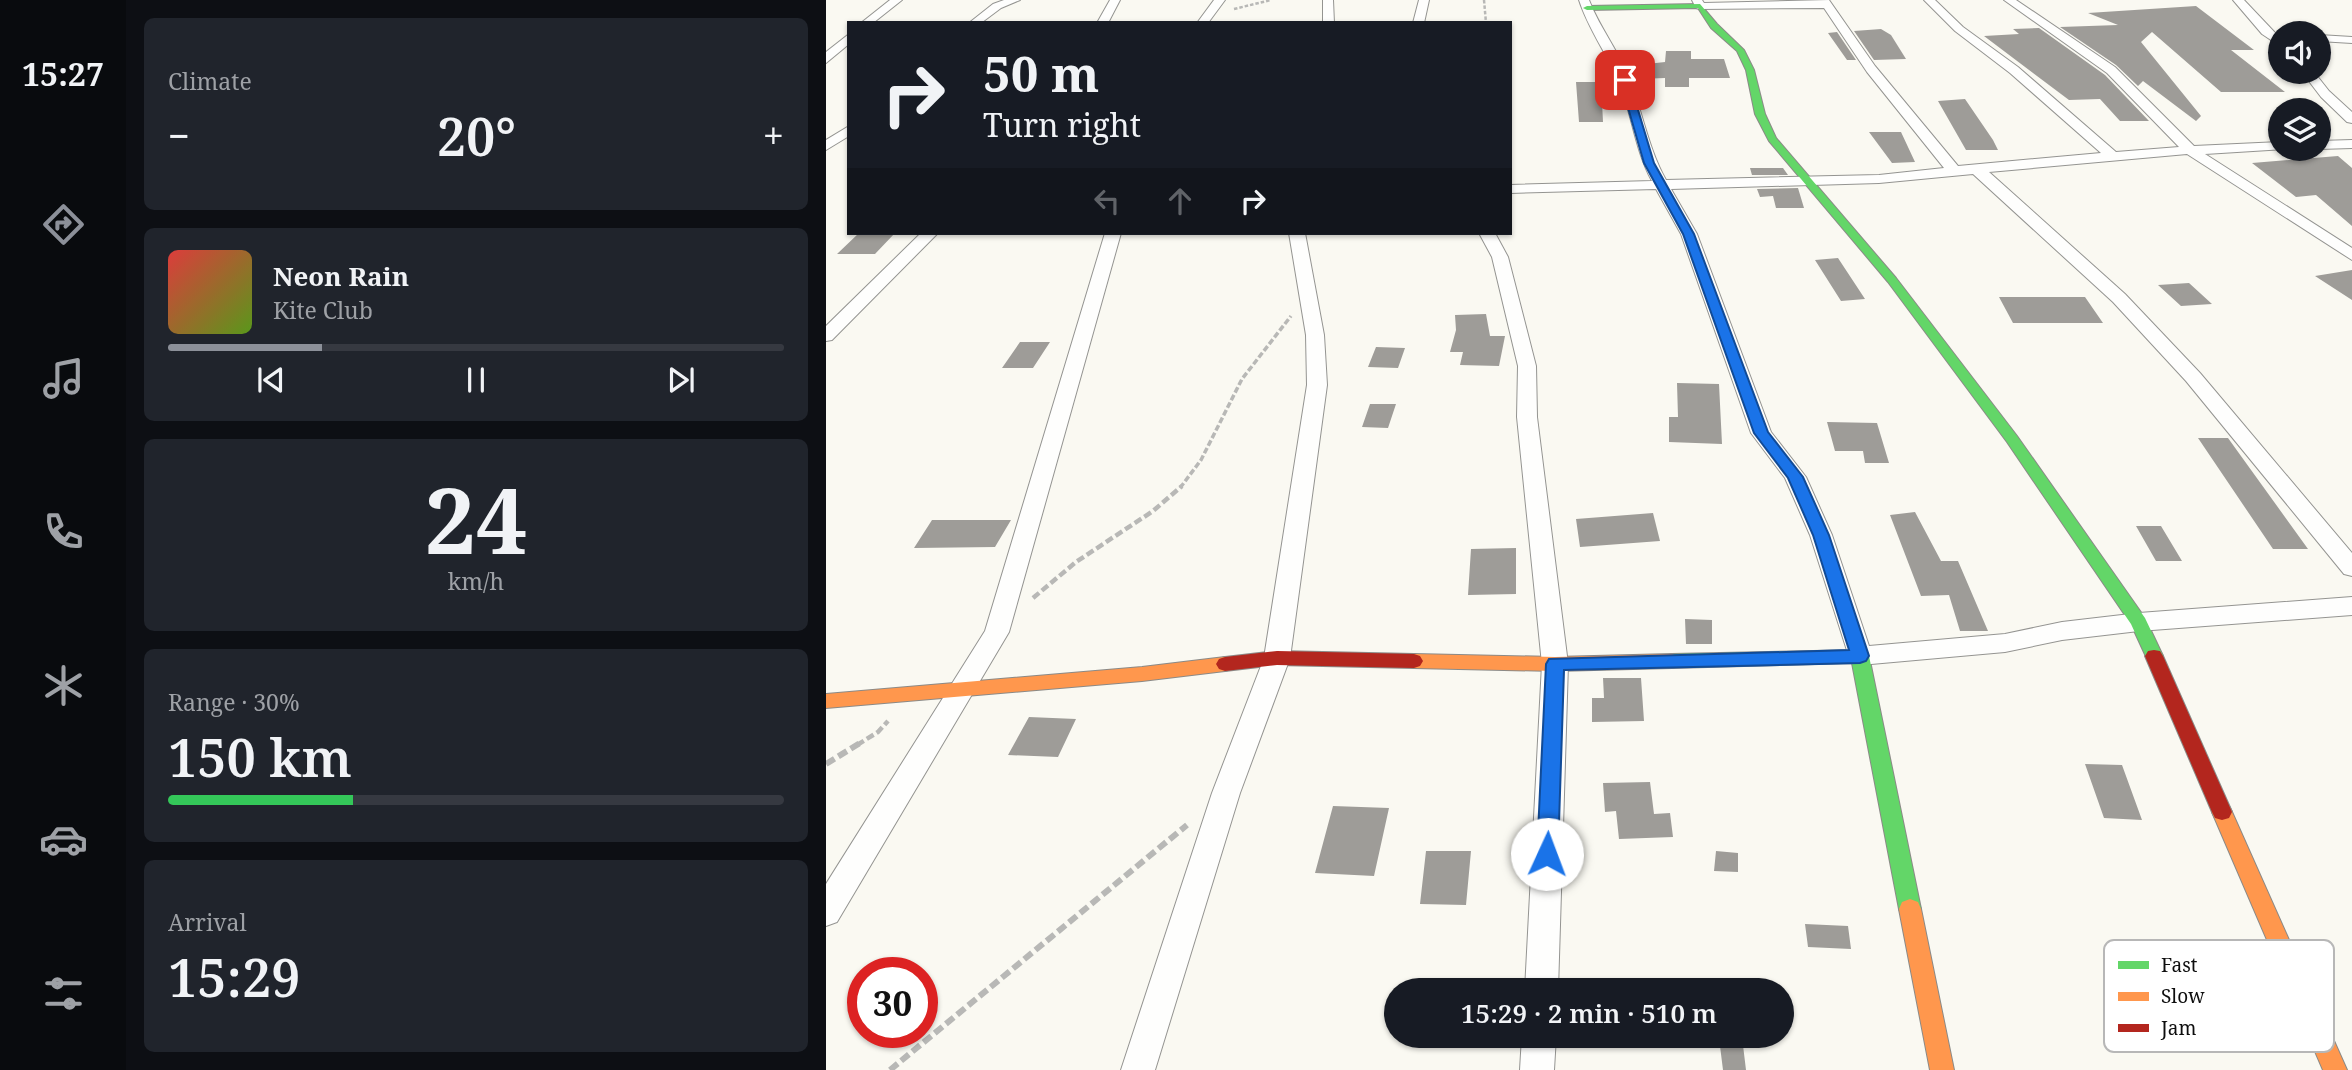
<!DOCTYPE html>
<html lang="en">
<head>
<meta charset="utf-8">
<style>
	body { margin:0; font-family:"Noto Serif",serif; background:#20242c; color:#f1f3f6; height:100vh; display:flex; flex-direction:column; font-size:26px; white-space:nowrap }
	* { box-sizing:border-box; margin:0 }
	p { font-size:23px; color:#9ea1a6 }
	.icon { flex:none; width:38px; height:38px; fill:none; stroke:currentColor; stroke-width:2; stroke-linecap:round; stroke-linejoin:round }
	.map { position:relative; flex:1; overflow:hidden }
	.sheet { display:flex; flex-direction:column; gap:18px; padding:18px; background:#0d0f14; width:700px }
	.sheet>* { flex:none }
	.banner { position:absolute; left:21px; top:21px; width:665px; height:214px; border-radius:0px; box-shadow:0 2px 5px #0004; background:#171b24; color:#f1f3f6; overflow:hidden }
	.buttons { position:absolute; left:1442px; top:21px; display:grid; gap:14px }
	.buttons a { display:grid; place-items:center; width:63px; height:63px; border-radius:50%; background:#171b24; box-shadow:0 2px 5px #0004; font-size:35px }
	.speed { position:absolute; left:21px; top:957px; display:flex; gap:14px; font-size:35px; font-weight:700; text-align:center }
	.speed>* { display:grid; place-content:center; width:91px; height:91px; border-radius:50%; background:#171b24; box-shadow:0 2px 5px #0004; line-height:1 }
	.speed .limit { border:10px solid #d22; background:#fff; color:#111 }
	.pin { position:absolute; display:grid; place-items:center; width:60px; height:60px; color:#fff; margin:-30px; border-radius:14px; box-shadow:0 4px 10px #0006 }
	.me { position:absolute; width:77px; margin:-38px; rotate:2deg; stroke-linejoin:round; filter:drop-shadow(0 0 5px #0008) }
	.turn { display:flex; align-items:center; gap:24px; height:147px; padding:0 21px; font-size:32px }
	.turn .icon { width:91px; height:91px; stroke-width:2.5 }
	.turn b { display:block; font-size:49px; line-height:60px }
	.lanes { display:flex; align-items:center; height:66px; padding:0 21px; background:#0003; justify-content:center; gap:35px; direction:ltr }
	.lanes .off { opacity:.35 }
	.big { font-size:52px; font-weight:600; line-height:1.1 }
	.sheet .tile { flex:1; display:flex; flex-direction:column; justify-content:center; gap:10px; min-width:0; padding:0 24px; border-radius:10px; background:#20242c }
	.sheet .dial { align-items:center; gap:0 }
	.dial b { font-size:91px; line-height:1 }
	.song { display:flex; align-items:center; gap:21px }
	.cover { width:84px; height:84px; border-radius:10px; background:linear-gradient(135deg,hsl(0 70% 55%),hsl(90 70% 35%)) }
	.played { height:7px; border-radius:4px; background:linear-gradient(90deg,#8c9099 25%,#363941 25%) }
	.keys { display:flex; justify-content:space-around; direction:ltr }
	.heat { display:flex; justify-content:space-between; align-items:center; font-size:38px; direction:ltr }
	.charge { height:10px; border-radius:5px; background:linear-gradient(90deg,#34c759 30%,#363941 0) }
	.trip { position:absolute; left:558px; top:978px; width:410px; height:70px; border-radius:35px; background:#171b24; box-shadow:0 2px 5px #0004; font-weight:600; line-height:70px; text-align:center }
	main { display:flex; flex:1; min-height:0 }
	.menu { display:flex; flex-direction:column; width:126px; justify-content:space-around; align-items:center; background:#090b0e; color:#9ea1a6 }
	.menu .icon { width:49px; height:49px }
	.menu .selected { color:#8c9099 }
	.menu b { font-size:32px; color:#f1f3f6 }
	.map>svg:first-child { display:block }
</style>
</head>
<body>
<main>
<nav class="menu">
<b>15:27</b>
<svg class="icon selected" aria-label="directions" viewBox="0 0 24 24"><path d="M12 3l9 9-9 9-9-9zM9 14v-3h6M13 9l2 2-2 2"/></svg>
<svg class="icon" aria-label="music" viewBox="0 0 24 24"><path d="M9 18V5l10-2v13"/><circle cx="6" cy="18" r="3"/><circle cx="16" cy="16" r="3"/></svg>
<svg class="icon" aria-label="phone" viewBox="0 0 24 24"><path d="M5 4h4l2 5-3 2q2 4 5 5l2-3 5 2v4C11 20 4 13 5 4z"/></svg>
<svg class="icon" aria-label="climate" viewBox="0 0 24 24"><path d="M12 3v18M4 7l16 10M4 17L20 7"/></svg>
<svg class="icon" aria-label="car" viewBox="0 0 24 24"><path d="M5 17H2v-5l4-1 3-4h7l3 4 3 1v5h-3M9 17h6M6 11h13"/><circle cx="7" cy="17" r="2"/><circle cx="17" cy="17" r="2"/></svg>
<svg class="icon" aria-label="filters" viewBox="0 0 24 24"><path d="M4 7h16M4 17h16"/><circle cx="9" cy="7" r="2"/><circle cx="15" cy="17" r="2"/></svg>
</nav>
<section class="sheet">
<div class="tile"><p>Climate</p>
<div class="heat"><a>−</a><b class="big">20°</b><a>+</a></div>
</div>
<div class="tile">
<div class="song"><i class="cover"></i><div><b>Neon Rain</b><p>Kite Club</p></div></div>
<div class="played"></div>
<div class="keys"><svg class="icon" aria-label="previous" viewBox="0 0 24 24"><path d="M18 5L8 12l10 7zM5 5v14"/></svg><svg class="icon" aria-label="pause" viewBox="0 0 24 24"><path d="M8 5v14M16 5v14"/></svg><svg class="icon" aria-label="next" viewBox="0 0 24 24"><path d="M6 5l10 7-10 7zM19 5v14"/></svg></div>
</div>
<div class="tile dial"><b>24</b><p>km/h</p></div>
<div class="tile"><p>Range · 30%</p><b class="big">150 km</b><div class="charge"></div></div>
<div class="tile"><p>Arrival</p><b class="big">15:29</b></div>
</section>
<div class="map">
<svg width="1526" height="1070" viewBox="0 0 1526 1070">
	<rect width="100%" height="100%" fill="#faf9f2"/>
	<!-- building -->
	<path fill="#9e9c98" d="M1370,6L1428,50H1405L1459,92H1395L1326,32L1315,42L1375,116L1370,121L1317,81L1312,86L1290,65L1234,27L1292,25L1262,13Z
		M1213,28L1279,75L1323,121H1294L1274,99L1243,100L1158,36L1193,34L1187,29Z
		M1055,29L1065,35L1080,59L1048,60L1028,31Z
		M1011,32L1030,60H1021L1002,33Z
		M840,51H865V59H898L904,78H863V87H839V78L813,79L812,65L839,62Z
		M750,82H775L777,122H753Z
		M1139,99L1167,140L1172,150H1140L1112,101Z
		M1043,132H1075L1089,162L1066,163Z
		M1512,156L1526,168V226L1490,195L1470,197L1426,163Z
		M924,168H957L962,175H926Z
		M972,188L978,208H950L947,196L934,197L931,189Z
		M33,233H69L49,254H11Z
		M1012,258L1039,299L1015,301L989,260Z
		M1526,270V300L1489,276Z
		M1363,283L1386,304L1355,306L1332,285Z
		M1173,297H1259L1277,323H1187Z
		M660,314L664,336H679L673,366L634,365L637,352H624L630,330L629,315Z
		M194,342H224L207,368H176Z
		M550,347L579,348L572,368L542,367Z
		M851,383L893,384L896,444L843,442V417H852Z
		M544,404H570L562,428L536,427Z
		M1001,422L1051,423L1063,463H1039L1037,451H1009Z
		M1372,438H1402L1482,549H1447Z
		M1089,512L1115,561H1132L1162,631H1134L1123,595L1095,596L1064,515Z
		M827,513L834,541L754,547L750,519Z
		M106,520H185L169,547L88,548Z
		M1310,526H1335L1356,561H1330Z
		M690,548V594L642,595L645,549Z
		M859,619L886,620V644H860Z
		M777,678H815L818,721L766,722V698H778Z
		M203,717L250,719L232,757L182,755Z
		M1259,764L1296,765L1316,820L1278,818Z
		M824,782L828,814L844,813L847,837L793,839L790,811L779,812L777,783Z
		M507,806L563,808L548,876L489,873Z
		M600,851H645L640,905L594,904Z
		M890,851L912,853V872L888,871Z
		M979,924L1022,926L1025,949L982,947Z
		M916,1037L920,1070H897L893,1038Z"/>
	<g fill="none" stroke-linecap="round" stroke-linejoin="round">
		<defs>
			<path id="street" d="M64,0H76L47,23H35Z
				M178,0H194L175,8L155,23H143L167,4Z
				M284,0H294L282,23H271Z
				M388,0H399L382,23H371Z
				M497,0H507L508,23H497Z
				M593,0H603L598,23H587Z
				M753,0H763C774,29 795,54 805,83C817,115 823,150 840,180L1053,175L1118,168L1041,72L998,8L874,9L870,8L866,0H876L878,3L1003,0L1049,66L1132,166L1275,153L1184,73L1129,31L1098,0H1109L1137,27L1192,67L1290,152L1353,147L1281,73L1178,0H1190L1289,67L1368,146L1454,142V149H1459L1379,154L1526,248V260L1361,154L1163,172L1299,294L1374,373L1526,553V576L1518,574L1360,381L1287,302L1147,174L1053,183L845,189L871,234L945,432L980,477L1006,535L1043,646L1179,634L1236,622L1313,613L1526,597V615L1313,631L1236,640L1179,652L1034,665L1025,663L984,535L959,478L925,433L855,234L830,189L684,193V185L826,181C808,148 806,111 791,78C779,51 762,28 753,0Z
				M1407,0H1418L1454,38V46L1436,34Z
				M23,34V44L0,63V52Z
				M1493,35L1526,37V43L1493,41Z
				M1476,72H1488L1503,91L1526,112V123L1521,122L1495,97Z
				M23,126V136L0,150V140Z
				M1526,140V148L1493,149H1491L1493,141Z
				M95,233H112L6,340L0,341V326Z
				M279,233H295L183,632L11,922L0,926V884L159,631Z
				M463,233H479L498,335L501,385L464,658L414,793L329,1070H295L386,793L438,658L481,385L480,335Z
				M653,233H669L682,257L710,366L711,417L742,664L732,990H699L716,664L691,417L692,366L666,257Z
				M696,1036H730L728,1070H694Z"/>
			<path id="fast" d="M874,4L891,24L918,50L928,70L939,114L950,138L1070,278L1191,436L1319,618L1337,656L1334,661H1322L1305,624L1181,442L1062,282L943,141L929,114L920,70L911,51L885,28L872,8L761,10L757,8L761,6Z
				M1034,650L1040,651L1043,656L1095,909L1092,916L1084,919L1076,916L1073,909L1026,663L846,668L840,666L837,661L840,656L846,654Z"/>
			<path id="slow" d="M588,654L729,657L846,654L852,656L855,661L852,666L846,668L729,671L588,668L582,666L579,661L582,656Z
				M399,657L405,659L408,664L405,669L399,671L316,681L0,708V694L316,667Z
				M1396,804L1403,806L1406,812L1521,1070H1497L1386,812L1389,806Z
				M1084,899L1092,902L1095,909L1128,1070H1104L1073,909L1076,902Z"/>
			<path id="jam" d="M1328,650L1334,651L1337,656L1406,812L1403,818L1396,820L1389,818L1386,812L1319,656L1322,651Z
				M451,651L588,654L594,656L597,661L594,666L588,668L451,665L399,671L393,669L390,664L393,659L399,657Z"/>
		</defs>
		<!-- street casing -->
		<use href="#street" stroke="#949491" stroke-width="2"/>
		<!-- fast casing -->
		<use href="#fast" stroke="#8b8a87" stroke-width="2"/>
		<!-- slow casing -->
		<use href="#slow" stroke="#8b8a87" stroke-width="2"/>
		<!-- jam casing -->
		<use href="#jam" stroke="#8b8a87" stroke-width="2"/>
		<!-- path-far3 -->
		<path stroke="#b8b8b6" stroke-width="2.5" stroke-dasharray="3.5 2" stroke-linecap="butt" d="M658,0L660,23
			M408,9L445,0"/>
		<!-- path-far2 -->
		<path stroke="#b8b8b6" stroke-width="3.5" stroke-dasharray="6 2.5" stroke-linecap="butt" d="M354,488L375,460L416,379L465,316"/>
		<!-- path-far1 -->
		<path stroke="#b8b8b6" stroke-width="4.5" stroke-dasharray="8 3.5" stroke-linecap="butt" d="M207,598L250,562L327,511L356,486
			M31,745L52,732L62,721"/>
		<!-- path -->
		<path stroke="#b8b8b6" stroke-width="6" stroke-dasharray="10 4.5" stroke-linecap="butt" d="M0,764L34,743
			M64,1070L361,825"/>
		<!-- street -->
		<use href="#street" fill="#fefefd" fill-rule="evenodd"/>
		<!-- fast -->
		<use href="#fast" fill="#63d668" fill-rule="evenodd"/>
		<!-- slow -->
		<use href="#slow" fill="#ff974d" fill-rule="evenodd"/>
		<!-- jam -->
		<use href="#jam" fill="#b3261e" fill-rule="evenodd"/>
	</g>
	<!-- route -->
	<path fill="#1a73e8" stroke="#114b97" stroke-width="2" d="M799,78L803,80L828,163L868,234L942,432L977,477L1003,535L1043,656L1040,661L1034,663L738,670L732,854L729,861L721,863L714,861L711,854L720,664L723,659L1023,650L987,535L962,478L928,433L857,234L818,163L794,80Z"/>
	<!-- legend -->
	<rect x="1278" y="940" width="230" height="112" rx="10" fill="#fff" stroke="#b7b7b7" stroke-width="2"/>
	<rect x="1292" y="961" width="31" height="8" fill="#63d668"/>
	<rect x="1292" y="992" width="31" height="9" fill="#ff974d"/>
	<rect x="1292" y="1024" width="31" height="8" fill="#b3261e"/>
	<g font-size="19" fill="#0e0e0e">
		<text x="1335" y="972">Fast</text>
		<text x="1335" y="1003">Slow</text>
		<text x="1335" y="1035">Jam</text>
	</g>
</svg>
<div class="buttons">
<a><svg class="icon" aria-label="sound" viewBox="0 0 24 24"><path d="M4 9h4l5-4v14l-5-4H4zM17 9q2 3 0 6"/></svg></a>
<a><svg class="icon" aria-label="layers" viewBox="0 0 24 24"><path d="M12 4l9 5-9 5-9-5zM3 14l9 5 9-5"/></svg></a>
</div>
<div class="speed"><div class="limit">30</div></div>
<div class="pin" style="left:799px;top:80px;background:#d93025"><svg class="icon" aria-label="arrive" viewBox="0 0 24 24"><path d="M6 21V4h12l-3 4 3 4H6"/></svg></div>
<svg class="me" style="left:721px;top:854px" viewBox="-20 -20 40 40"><circle r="19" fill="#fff"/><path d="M0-13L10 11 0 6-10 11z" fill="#1a73e8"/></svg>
<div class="trip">15:29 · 2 min · 510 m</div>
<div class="banner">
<div class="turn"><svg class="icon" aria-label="right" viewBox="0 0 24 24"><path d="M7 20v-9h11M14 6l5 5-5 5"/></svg><div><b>50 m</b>Turn right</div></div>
<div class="lanes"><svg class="icon off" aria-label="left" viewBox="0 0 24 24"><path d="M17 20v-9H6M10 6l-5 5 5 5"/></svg><svg class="icon off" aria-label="ahead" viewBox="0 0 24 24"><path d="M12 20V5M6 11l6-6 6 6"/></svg><svg class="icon" aria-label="right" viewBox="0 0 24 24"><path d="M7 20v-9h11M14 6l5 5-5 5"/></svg></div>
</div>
</div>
</main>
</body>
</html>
